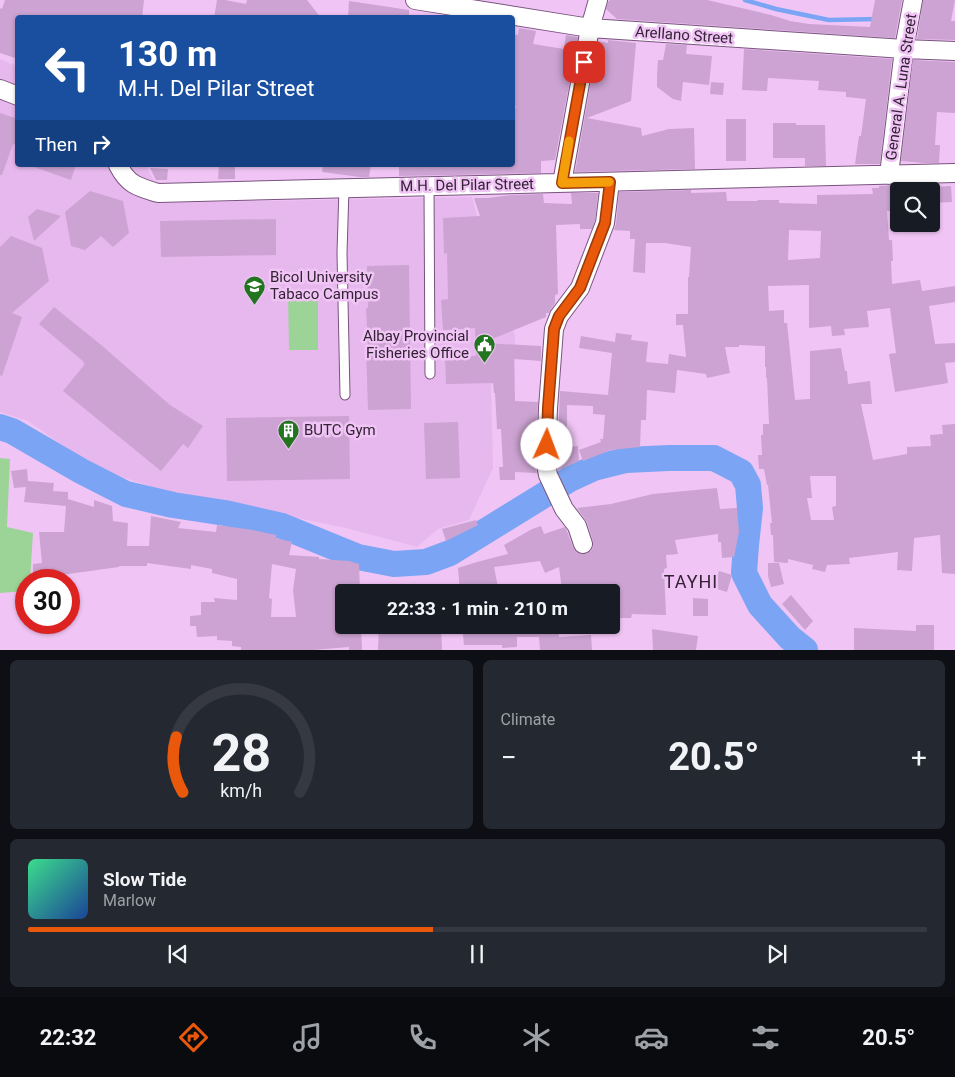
<!DOCTYPE html>
<html lang="en">
<head>
<meta charset="utf-8">
<style>
	body { margin:0; font-family:Roboto,sans-serif; background:#242831; color:#f1f3f6; height:100vh; display:flex; flex-direction:column; font-size:19px; white-space:nowrap }
	* { box-sizing:border-box; margin:0 }
	p { font-size:16px; color:#9ea1a6 }
	.icon { flex:none; width:28px; height:28px; fill:none; stroke:currentColor; stroke-width:2; stroke-linecap:round; stroke-linejoin:round }
	.map { position:relative; height:650px; overflow:hidden }
	.details { display:flex; flex-direction:column; gap:10px; padding:10px; background:#0d0f14; flex:1 }
	.details>* { flex:none }
	.hud { position:absolute; left:15px; top:15px; width:500px; height:152px; border-radius:5px; box-shadow:0 1px 4px #0004; background:#1a4fa0; color:#fff; overflow:hidden }
	.controls { position:absolute; left:890px; top:182px; display:grid; gap:10px }
	.controls a { display:grid; place-items:center; width:50px; height:50px; border-radius:5px; background:#171b24; box-shadow:0 1px 4px #0004; font-size:25px }
	.speed { position:absolute; left:15px; top:569px; display:flex; gap:10px; font-size:25px; font-weight:700; text-align:center }
	.speed>* { display:grid; place-content:center; width:65px; height:65px; border-radius:50%; background:#171b24; box-shadow:0 1px 4px #0004; line-height:1 }
	.speed .limit { border:8px solid #d22; background:#fff; color:#111 }
	.pin { position:absolute; display:grid; place-items:center; width:42px; height:42px; color:#fff; margin:-21px; border-radius:10px; box-shadow:0 2px 8px #0006 }
	.me { position:absolute; width:55px; margin:-28px; rotate:2deg; stroke-linejoin:round; filter:drop-shadow(0 0 4px #0008) }
	.turn { display:flex; align-items:center; gap:18px; height:105px; padding:0 20px; font-size:22px }
	.turn .icon { width:65px; height:65px; stroke-width:2.5 }
	.turn b { display:block; font-size:35px; line-height:42px }
	.then { display:flex; align-items:center; height:48px; padding:0 20px; background:#0003; gap:10px; font-size:19px }
	.big { font-size:38px; font-weight:700; line-height:1.1 }
	.details .tile { flex:1; display:flex; flex-direction:column; justify-content:center; gap:8px; min-width:0; padding:0 18px; border-radius:8px; background:#242831 }
	.details .dial { align-items:center; gap:0 }
	.dial svg { height:130px; overflow:visible; fill:none; stroke:#363941; stroke-width:7; stroke-linecap:round; text-anchor:middle }
	.dial text { fill:#f1f3f6; stroke:none }
	.song { display:flex; align-items:center; gap:15px }
	.cover { width:60px; height:60px; border-radius:8px; background:linear-gradient(135deg,hsl(150 70% 55%),hsl(220 70% 35%)) }
	.played { height:5px; border-radius:2px; background:linear-gradient(90deg,#ea580c 45%,#363941 45%) }
	.keys { display:flex; justify-content:space-around; direction:ltr }
	.heat { display:flex; justify-content:space-between; align-items:center; font-size:28px; direction:ltr }
	.details .tiles { flex:1; display:grid; gap:10px; grid-template-columns:1fr 1fr }
	.tile:last-child { grid-column:span 2 }
	.trip { position:absolute; left:335px; top:584px; width:285px; height:50px; border-radius:5px; background:#171b24; box-shadow:0 1px 4px #0004; font-weight:700; line-height:50px; text-align:center }
	.tabs { display:flex; height:80px; justify-content:space-around; align-items:center; background:#090b0e; color:#9ea1a6 }
	.tabs .icon { width:35px; height:35px }
	.tabs .current { color:#ea580c }
	.tabs b { font-size:22px; color:#f1f3f6 }
	.map>svg:first-child { display:block }
</style>
</head>
<body>
<div class="map">
<svg width="955" height="650" viewBox="0 0 955 650">
	<rect width="100%" height="100%" fill="#f0c5f5"/>
	<!-- built -->
	<path fill="#e7b8ed" d="M0,59L17,66L18,165H146L154,181L156,203L472,197L479,224L515,335V383L491,384L493,468L469,520L438,529L417,547L346,528L169,492L112,474L65,447L28,421L0,412Z"/>
	<!-- green -->
	<path fill="#9cd497" d="M288,294H318V350H289Z
		M0,458L10,459L7,527L33,533L30,580H26V591L0,593Z"/>
	<g fill="none" stroke-linecap="round" stroke-linejoin="round">
		<!-- stream -->
		<path stroke="#7ba5f4" stroke-width="4.5" d="M745,0L776,9L829,20L877,19"/>
		<!-- river -->
		<path stroke="#7ba5f4" stroke-width="26" d="M0,427L12,431L81,471L126,494L173,505L225,513L282,526L358,557L394,564L426,562L450,553L570,479L594,468L626,460L669,458H714L741,472L748,485L750,508L746,545L744,573L760,605L790,638L805,650"/>
	</g>
	<!-- building -->
	<path fill="#cca3d2" fill-rule="evenodd" d="M5,0H144L142,18H18V59L0,53V8L2,9Z
		M217,0H225L246,4L247,0H307L321,18H214Z
		M610,0H707L771,15L790,21L809,24L870,27L875,0H902L895,38L617,19L606,9L608,2Z
		M923,0H955L951,21H955V40L917,39Z
		M349,1L409,10V18H348Z
		M519,28L536,31L533,44L564,49L566,35L578,37L555,160L541,161V173L399,176V165H512V109L516,108L512,95V34L518,35Z
		M608,40L636,43L631,101L587,118L641,128L642,136L669,129L694,128L695,169L575,172L598,41L608,43Z
		M666,44L687,45L686,54L712,56L709,85L683,82L681,101L673,99L657,87V75L658,60H663Z
		M744,49L892,59L880,164H855L859,136H861L866,99L846,97V92L818,90L819,81L768,78L767,91L742,90Z
		M913,60L955,62V113L937,112L935,145H940L939,163H924L901,161Z
		M711,82L724,83L723,95L710,94Z
		M0,113L18,119V145L13,144L2,175H0Z
		M726,119H746V161H726Z
		M773,123H796V125H825L826,166H805V158H773Z
		M34,165H76L71,180L34,167Z
		M219,165H235V179H218Z
		M323,165H371L369,177H360L322,172Z
		M150,168L168,169L167,180H156Z
		M895,185V186H899V211H887L889,240H892L893,261H891L892,284L920,280L922,291L955,286V302L929,306L935,344L955,343V362L945,363L948,383L895,392L889,354L896,353L890,308L867,311L869,327L844,329L845,335L832,336L831,326L809,328V285L768,286L769,311L784,310V323H787L795,400L810,399V351L841,348L845,371H847L848,384L870,381L872,404H861L873,460L907,454V447L931,446L930,435L943,434L942,425L955,424V574L942,573L940,535L914,538L912,571L897,570L898,552L849,558L850,564L827,565L825,572L812,569L813,565L788,559V563L774,562L773,535H771L770,523H772L768,485H767L764,469H759L758,455H762L761,435H763V424H769L767,378H766V367H765V346L739,345V347H725L730,373L707,378L706,374L677,370L675,393L647,390L646,420H641L640,447L611,450L583,461L579,450L601,442L600,439H603L605,415L593,414V406L567,405V447L578,446L579,461L558,470L557,463L560,391L608,395L612,353L579,348L581,336L615,342L616,333L632,335L631,340L648,342L646,362L668,364L669,354L686,357L683,325H676V314H688V277H689L691,247L665,243H646L645,273L633,272L635,239H630V231L614,230L616,224L619,192L691,190V193L726,192L727,201H757L758,200H779V203L817,204V195L873,194L872,188H879V186ZM789,230L821,231L820,258L788,260ZM810,476H836V506L832,507L834,520H811L807,498H812Z
		M951,186L952,202L931,203V187Z
		M90,191L123,201L129,233L113,247L101,236L85,250L71,246L65,212Z
		M571,193H598L595,220L592,229H580V224L556,225L558,294L555,295V303L549,313H546V317L482,343L541,346V361L514,359L515,401L538,402L535,464L537,473L515,472V480H500L499,467H503L501,429H497L495,393H494L493,383L446,384L445,356H476L475,328L443,330L441,300L448,299L447,253L444,254L443,218L480,216L474,198H488L513,195L543,194L544,203L572,204Z
		M37,209L61,216L34,241L28,217Z
		M276,219V255L161,257L160,221Z
		M11,236L42,248L49,281L12,313L22,317L2,376L0,375V247Z
		M409,265L411,409L368,410L366,348H368L366,308H368L367,266Z
		M54,307L100,344L170,405L203,426L188,448L183,444L161,471L63,391L85,364L83,363L84,362L39,324Z
		M349,416L350,479L227,481L226,418Z
		M458,422L460,478L426,479L424,423Z
		M27,469L28,481L54,483L53,491L68,492V499L94,507V500L112,506L113,521L128,523L127,546H149L151,516L181,522L178,528L216,532L217,525L253,530L276,535V538L292,542L289,555L319,557V559L349,561L359,564L360,592H344V625H361L362,650H349V647L313,650H241V647L232,646V641L217,640V636L197,637L196,626H190V616L201,615V602H215L214,598L237,600V579L212,573V569L191,565V569L147,563V566H119V567L61,575L62,578L33,580V564L42,563L39,532H64L66,506L24,502L26,487L14,488L11,471ZM272,564L296,569L293,590L296,617H271L272,599L269,598Z
		M717,488L720,509L737,508L739,532L734,557L722,558L721,542H718V534L675,540L678,554L666,555L667,568L664,569L666,615L632,614L631,618H611V592H590L589,590L586,591V587L562,590L559,567L545,573L540,561L494,567L499,592H460L458,568L477,562L508,554L504,545L532,529L541,526L544,534L565,527L567,531L573,547L576,552L581,554H586L591,551L593,547V541L587,522L577,508L611,504L653,494Z
		M476,520L478,525L446,541L442,529Z
		M768,563H779L784,584L771,587L768,576Z
		M719,571L732,575L727,592L714,588Z
		M791,595L813,621L805,630L782,604Z
		M693,598L708,599V616H693Z
		M379,625H441L442,650H378Z
		M462,625H558L559,637L591,635L592,650H540L539,637H517V647L502,648V645H464Z
		M916,625H934V650H854V628L916,631Z
		M652,629L698,636L696,650H653Z"/>
	<g fill="none" stroke-linecap="round" stroke-linejoin="round">
		<defs>
			<path id="service" d="M429,186L430,374
				M344,188L342,253L345,395"/>
			<path id="minor" d="M415,0L590,28L904,49L955,51
				M0,89L18,96
				M118,165C128,185 138,187 158,193L955,173
				M889,175L904,49L913,0
				M562,183L590,28L598,0
				M583,544L577,526L564,509L548,475L546,464L548,408L554,329L559,316L580,288L605,223L610,182"/>
		</defs>
		<!-- service casing -->
		<use href="#service" stroke="#79547e" stroke-width="11"/>
		<!-- minor casing -->
		<use href="#minor" stroke="#79547e" stroke-width="20"/>
		<!-- service -->
		<use href="#service" stroke="#fff" stroke-width="9"/>
		<!-- minor -->
		<use href="#minor" stroke="#fff" stroke-width="18"/>
	</g>
	<g fill="none" stroke-linecap="round" stroke-linejoin="round">
		<defs>
			<path id="route" d="M547,445L548,408L554,329L559,316L580,288L605,223L610,182L562,183L584,62"/>
		</defs>
		<!-- route casing -->
		<use href="#route" stroke="#983908" stroke-width="12"/>
		<!-- route -->
		<use href="#route" stroke="#ea580c" stroke-width="9"/>
		<!-- slow -->
		<path stroke="#f59e0b" stroke-width="9" d="M569,141L562,183L609,182"/>
	</g>
	<!-- icons -->
	<defs>
		<symbol id="university-pin" viewBox="-11 -11 22 30"><path d="M0 17L-7.5 6A9.5 9.5 0 1 1 7.5 6Z" fill="#22751f" stroke="#f0c5f5"/><path d="M0-5L7-2L0 1L-7-2ZM-4 1L0 2.5L4 1V4Q0 6-4 4Z" fill="#fff"/></symbol>
		<symbol id="civic-pin" viewBox="-11 -11 22 30"><path d="M0 17L-7.5 6A9.5 9.5 0 1 1 7.5 6Z" fill="#22751f" stroke="#f0c5f5"/><path d="M-.6-6.5H3V-4.5H.6V-3L4-1V1h2V6H-6V1h2V-1L-.6-3ZM-1.2 2.5V6h2.4V2.5Z" fill="#fff"/></symbol>
		<symbol id="building-pin" viewBox="-11 -11 22 30"><path d="M0 17L-7.5 6A9.5 9.5 0 1 1 7.5 6Z" fill="#22751f" stroke="#f0c5f5"/><path d="M-4-6H4V6H1V3H-1V6H-4ZM-2.5-4.3h1.7v1.8h-1.7ZM.8-4.3h1.7v1.8H.8ZM-2.5-1h1.7V.8h-1.7ZM.8-1h1.7V.8H.8Z" fill="#fff"/></symbol>
	</defs>
	<g fill-rule="evenodd">
		<use href="#university-pin" x="242" y="274" width="25" height="34"/>
		<use href="#civic-pin" x="472" y="332" width="25" height="34"/>
		<use href="#building-pin" x="276" y="418" width="25" height="34"/>
	</g>
	<g text-anchor="middle" dominant-baseline="central" stroke-width="5" stroke-linejoin="round" paint-order="stroke">
		<!-- street labels -->
		<g font-size="15" fill="#322234" stroke="#f0c5f5">
			<text transform="translate(684 35) rotate(4)">Arellano Street</text>
			<text transform="translate(901 87) rotate(-82)">General A. Luna Street</text>
			<text transform="translate(467 185) rotate(-1)">M.H. Del Pilar Street</text>
		</g>
		<!-- poi labels -->
		<g font-size="15" fill="#322234" stroke="#f0c5f5" text-anchor="start">
			<text x="270" y="277">Bicol University<tspan x="270" dy="17">Tabaco Campus</tspan></text>
			<text x="469" y="336" text-anchor="end">Albay Provincial<tspan x="469" dy="17">Fisheries Office</tspan></text>
			<text x="304" y="430">BUTC Gym</text>
		</g>
		<!-- quarter labels -->
		<g font-size="18" letter-spacing="1" fill="#322234" stroke="#f0c5f5">
			<text x="691" y="581">TAYHI</text>
		</g>
	</g>
</svg>
<div class="controls">
<a><svg class="icon" aria-label="search" viewBox="0 0 24 24"><circle cx="10" cy="10" r="6"/><path d="M15 15l6 6"/></svg></a>
</div>
<div class="speed"><div class="limit">30</div></div>
<div class="pin" style="left:584px;top:62px;background:#d93025"><svg class="icon" aria-label="arrive" viewBox="0 0 24 24"><path d="M6 21V4h12l-3 4 3 4H6"/></svg></div>
<svg class="me" style="left:547px;top:445px" viewBox="-20 -20 40 40"><circle r="19" fill="#fff"/><path d="M0-13L10 11 0 6-10 11z" fill="#ea580c"/></svg>
<div class="trip">22:33 · 1 min · 210 m</div>
<div class="hud">
<div class="turn"><svg class="icon" aria-label="left" viewBox="0 0 24 24"><path d="M17 20v-9H6M10 6l-5 5 5 5"/></svg><div><b>130 m</b>M.H. Del Pilar Street</div></div>
<div class="then">Then<svg class="icon" aria-label="right" viewBox="0 0 24 24"><path d="M7 20v-9h11M14 6l5 5-5 5"/></svg></div>
</div>
</div>
<section class="details">
<div class="tiles">
<div class="tile dial"><svg viewBox="0 0 100 80">
<path d="M14 69A42 42 0 1 1 86 69"/>
<path d="M14 69A42 42 0 0 1 10 35" stroke="#ea580c"/>
<text x="50" y="56" font-size="32" font-weight="700">28</text>
<text x="50" y="72" font-size="11">km/h</text>
</svg></div>
<div class="tile"><p>Climate</p>
<div class="heat"><a>−</a><b class="big">20.5°</b><a>+</a></div>
</div>
<div class="tile">
<div class="song"><i class="cover"></i><div><b>Slow Tide</b><p>Marlow</p></div></div>
<div class="played"></div>
<div class="keys"><svg class="icon" aria-label="previous" viewBox="0 0 24 24"><path d="M18 5L8 12l10 7zM5 5v14"/></svg><svg class="icon" aria-label="pause" viewBox="0 0 24 24"><path d="M8 5v14M16 5v14"/></svg><svg class="icon" aria-label="next" viewBox="0 0 24 24"><path d="M6 5l10 7-10 7zM19 5v14"/></svg></div>
</div>
</div>
</section>
<nav class="tabs">
<b>22:32</b>
<svg class="icon current" aria-label="directions" viewBox="0 0 24 24"><path d="M12 3l9 9-9 9-9-9zM9 14v-3h6M13 9l2 2-2 2"/></svg>
<svg class="icon" aria-label="music" viewBox="0 0 24 24"><path d="M9 18V5l10-2v13"/><circle cx="6" cy="18" r="3"/><circle cx="16" cy="16" r="3"/></svg>
<svg class="icon" aria-label="phone" viewBox="0 0 24 24"><path d="M5 4h4l2 5-3 2q2 4 5 5l2-3 5 2v4C11 20 4 13 5 4z"/></svg>
<svg class="icon" aria-label="climate" viewBox="0 0 24 24"><path d="M12 3v18M4 7l16 10M4 17L20 7"/></svg>
<svg class="icon" aria-label="car" viewBox="0 0 24 24"><path d="M5 17H2v-5l4-1 3-4h7l3 4 3 1v5h-3M9 17h6M6 11h13"/><circle cx="7" cy="17" r="2"/><circle cx="17" cy="17" r="2"/></svg>
<svg class="icon" aria-label="filters" viewBox="0 0 24 24"><path d="M4 7h16M4 17h16"/><circle cx="9" cy="7" r="2"/><circle cx="15" cy="17" r="2"/></svg>
<b>20.5°</b>
</nav>
</body>
</html>
